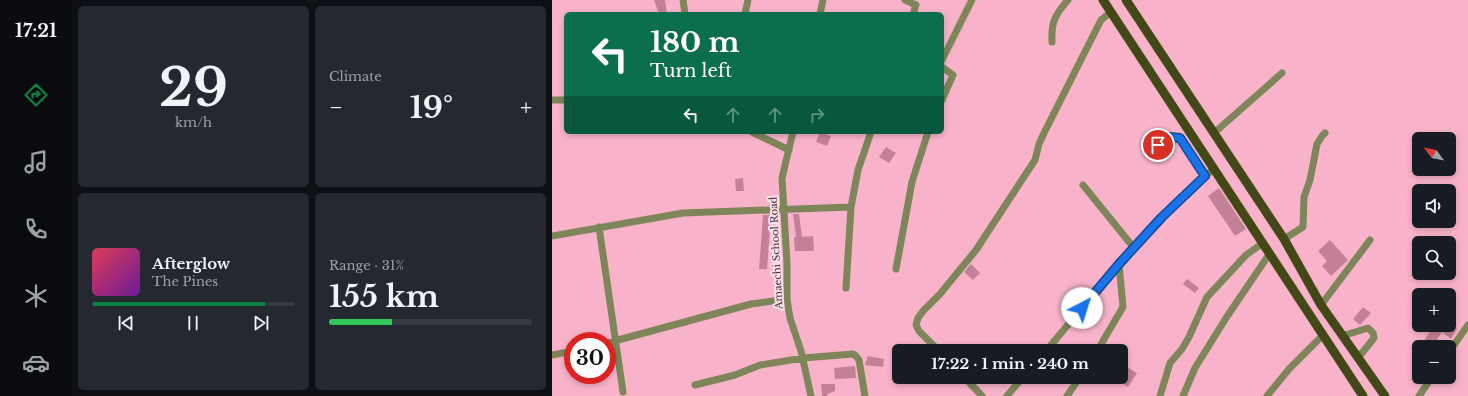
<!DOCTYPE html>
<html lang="en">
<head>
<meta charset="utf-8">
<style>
	body { margin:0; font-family:"Libre Baskerville",serif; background:#242831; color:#f1f3f6; height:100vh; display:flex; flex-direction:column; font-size:15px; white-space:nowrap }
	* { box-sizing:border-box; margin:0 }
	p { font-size:13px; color:#9ea1a6 }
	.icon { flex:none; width:22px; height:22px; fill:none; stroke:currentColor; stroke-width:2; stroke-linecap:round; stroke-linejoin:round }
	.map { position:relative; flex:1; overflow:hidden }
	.sheet { display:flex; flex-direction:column; gap:6px; padding:6px; background:#0d0f14; width:480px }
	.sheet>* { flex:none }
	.hud { position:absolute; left:12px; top:12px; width:380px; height:122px; border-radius:6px; box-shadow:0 2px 6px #0003; background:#0b6e4f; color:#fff; overflow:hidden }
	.needle { width:26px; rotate:302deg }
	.fabs { position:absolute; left:860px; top:132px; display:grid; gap:8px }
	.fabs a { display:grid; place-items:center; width:44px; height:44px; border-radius:6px; background:#171b24; box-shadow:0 2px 6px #0003; font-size:20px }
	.speed { position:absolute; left:12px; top:332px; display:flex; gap:8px; font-size:20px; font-weight:700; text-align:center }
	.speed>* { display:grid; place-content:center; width:52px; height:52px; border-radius:50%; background:#171b24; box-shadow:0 2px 6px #0003; line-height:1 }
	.speed .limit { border:6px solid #d22; background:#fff; color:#111 }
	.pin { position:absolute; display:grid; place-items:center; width:34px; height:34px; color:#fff; margin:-17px; border:2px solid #fff; border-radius:50%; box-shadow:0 1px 4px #0007 }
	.me { position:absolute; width:44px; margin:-22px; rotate:40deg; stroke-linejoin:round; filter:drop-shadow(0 0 3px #0008) }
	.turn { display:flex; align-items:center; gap:14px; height:84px; padding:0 20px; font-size:18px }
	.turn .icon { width:52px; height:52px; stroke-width:2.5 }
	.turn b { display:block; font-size:28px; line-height:34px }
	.lanes { display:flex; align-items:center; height:38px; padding:0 20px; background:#0003; justify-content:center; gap:20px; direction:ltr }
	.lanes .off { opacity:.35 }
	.big { font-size:30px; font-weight:700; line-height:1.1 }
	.sheet .widget { flex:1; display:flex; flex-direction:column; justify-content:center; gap:6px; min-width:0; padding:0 14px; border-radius:6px; background:#242831 }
	.sheet .dial { align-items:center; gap:0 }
	.dial b { font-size:52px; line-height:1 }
	.song { display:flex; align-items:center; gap:12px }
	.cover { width:48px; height:48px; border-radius:6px; background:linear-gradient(135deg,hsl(350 70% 55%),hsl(280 70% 35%)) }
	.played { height:4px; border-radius:2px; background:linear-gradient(90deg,#0b8043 85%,#363941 85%) }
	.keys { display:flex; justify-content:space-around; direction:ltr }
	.heat { display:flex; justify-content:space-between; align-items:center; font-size:22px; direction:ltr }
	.charge { height:6px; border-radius:3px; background:linear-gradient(90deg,#34c759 31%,#363941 0) }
	.sheet .tiles { flex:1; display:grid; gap:6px; grid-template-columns:repeat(2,1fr) }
	.trip { position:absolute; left:340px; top:344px; width:236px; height:40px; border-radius:6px; background:#171b24; box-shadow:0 2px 6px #0003; font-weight:700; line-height:40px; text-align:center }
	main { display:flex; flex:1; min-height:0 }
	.dock { display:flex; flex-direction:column; width:72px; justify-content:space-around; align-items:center; background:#090b0e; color:#9ea1a6 }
	.dock .icon { width:28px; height:28px }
	.dock .current { color:#0b8043 }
	.dock b { font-size:18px; color:#f1f3f6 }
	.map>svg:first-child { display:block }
</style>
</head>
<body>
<main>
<nav class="dock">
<b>17:21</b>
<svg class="icon current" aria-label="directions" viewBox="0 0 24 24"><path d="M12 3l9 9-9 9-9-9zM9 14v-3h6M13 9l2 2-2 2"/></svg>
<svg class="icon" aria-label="music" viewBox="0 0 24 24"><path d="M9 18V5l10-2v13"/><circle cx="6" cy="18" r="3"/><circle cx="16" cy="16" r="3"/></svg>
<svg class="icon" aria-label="phone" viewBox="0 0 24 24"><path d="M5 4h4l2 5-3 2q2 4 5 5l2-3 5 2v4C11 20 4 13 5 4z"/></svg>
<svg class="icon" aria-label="climate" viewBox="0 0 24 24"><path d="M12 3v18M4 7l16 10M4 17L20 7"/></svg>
<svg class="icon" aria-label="car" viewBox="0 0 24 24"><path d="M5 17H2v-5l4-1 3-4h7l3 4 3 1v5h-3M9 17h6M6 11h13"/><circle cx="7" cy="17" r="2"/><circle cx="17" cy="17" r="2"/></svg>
</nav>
<section class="sheet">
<div class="tiles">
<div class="widget dial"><b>29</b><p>km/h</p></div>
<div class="widget"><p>Climate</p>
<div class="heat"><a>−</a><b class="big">19°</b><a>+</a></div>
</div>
<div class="widget">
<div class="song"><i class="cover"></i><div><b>Afterglow</b><p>The Pines</p></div></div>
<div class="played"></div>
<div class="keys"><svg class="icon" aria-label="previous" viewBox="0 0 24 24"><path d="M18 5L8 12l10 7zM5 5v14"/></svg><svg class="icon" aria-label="pause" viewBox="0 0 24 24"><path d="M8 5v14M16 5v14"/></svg><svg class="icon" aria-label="next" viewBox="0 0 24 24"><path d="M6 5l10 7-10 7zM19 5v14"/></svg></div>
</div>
<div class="widget"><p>Range · 31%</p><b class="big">155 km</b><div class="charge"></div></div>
</div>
</section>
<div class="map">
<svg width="916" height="396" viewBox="0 0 916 396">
	<rect width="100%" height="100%" fill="#f8b3ca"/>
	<!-- building -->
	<path fill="#c28197" d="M102,0H113L115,14H107Z
		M268,132L279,136L275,146L264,142Z
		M334,147L344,153L337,163L327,157Z
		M191,178L192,191H184L183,179Z
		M667,188L694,229L683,236L656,196Z
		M241,214H247L250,237L261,236L262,251H243L242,237H244Z
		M211,215H219L215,269H207Z
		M778,240L796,260L779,276L770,266L775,261L766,251Z
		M419,264L428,273L421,280L412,272Z
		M635,279L647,288L643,293L631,284Z
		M811,307L819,313L808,325L801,319Z
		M882,325H898L905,329L899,339L890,332L880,347H868Z
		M316,356L332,359L331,367L313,365Z
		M303,366L304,378L283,379L282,368Z
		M575,367L585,373L576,387L566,381Z
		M269,384H283V391L275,394L276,396H270Z"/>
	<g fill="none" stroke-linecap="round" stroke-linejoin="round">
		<!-- minor -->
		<path stroke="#7d8559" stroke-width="7" d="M131,0L133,14
			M353,0L364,5L361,14
			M193,14L196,0
			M268,14L271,0
			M500,42C499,22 503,15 516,0
			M390,60L420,0
			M390,67L401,75L390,100
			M0,100H14
			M200,132L237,150
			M241,132L230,178L235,263V299L238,318L249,351L259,396
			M662,133L730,73
			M595,152L618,137L627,138L653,177
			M531,185L582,248
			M47,227L71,392
			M0,236L131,213L299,207
			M732,239L751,227L752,197L758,180L765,144L770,136L773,133
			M344,269L360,182L376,132
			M294,288L299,207L306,170L319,132
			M769,305L818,240
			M790,336L816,328L821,333L822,338L806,358
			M55,343L199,304L235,299
			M387,351L367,331L364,325L366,318L371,311L388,294L424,250L483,160L487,144L493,131L549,20L559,12
			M494,351L571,259L610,217L662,168
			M545,351L571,307L567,264
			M897,352L916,325
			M0,355L21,351
			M412,377L430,396
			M143,385L183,375L208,365L251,358L301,354L304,356L307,360L313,396
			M455,396L471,377
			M515,396L528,377
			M608,396L618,363L630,349L637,337L655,297L694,255L711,243
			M631,396L643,368L674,318L718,253
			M715,396L737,369L771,335
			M867,396L880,377"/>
		<!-- major -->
		<path stroke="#424917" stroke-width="9" d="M551,0L811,396
			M574,0L732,239L769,305L833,396"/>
	</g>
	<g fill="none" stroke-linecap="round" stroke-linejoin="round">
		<defs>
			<path id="route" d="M530,308L567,264L610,217L653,176L628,138L618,137L606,145"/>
		</defs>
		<!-- route casing -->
		<use href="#route" stroke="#114b97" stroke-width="10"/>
		<!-- route -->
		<use href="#route" stroke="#1a73e8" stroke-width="7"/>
	</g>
	<g text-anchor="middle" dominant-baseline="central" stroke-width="4" stroke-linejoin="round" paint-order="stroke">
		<!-- street labels -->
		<g font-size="10" fill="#482d36" stroke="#fee1ea">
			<text transform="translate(224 253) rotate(-93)">Amaechi School Road</text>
		</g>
	</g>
</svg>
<div class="fabs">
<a><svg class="needle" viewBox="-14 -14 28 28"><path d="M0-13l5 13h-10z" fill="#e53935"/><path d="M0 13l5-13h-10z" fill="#9ea1a6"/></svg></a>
<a><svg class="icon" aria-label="sound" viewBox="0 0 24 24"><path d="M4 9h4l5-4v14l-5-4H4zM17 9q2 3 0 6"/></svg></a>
<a><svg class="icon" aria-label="search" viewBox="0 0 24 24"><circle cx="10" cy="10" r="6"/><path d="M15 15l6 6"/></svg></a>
<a>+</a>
<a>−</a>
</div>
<div class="speed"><div class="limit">30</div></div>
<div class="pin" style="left:606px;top:145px;background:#d93025"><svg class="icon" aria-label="arrive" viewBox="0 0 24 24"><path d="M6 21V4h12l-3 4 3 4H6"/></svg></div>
<svg class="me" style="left:530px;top:308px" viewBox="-20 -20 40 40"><circle r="19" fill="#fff"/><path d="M0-13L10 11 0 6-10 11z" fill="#1a73e8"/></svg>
<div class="trip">17:22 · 1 min · 240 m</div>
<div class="hud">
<div class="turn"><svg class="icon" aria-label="left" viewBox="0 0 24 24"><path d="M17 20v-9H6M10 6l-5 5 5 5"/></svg><div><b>180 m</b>Turn left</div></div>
<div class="lanes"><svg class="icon" aria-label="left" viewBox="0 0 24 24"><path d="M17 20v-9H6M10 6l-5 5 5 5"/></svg><svg class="icon off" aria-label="ahead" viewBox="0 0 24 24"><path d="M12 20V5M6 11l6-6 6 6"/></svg><svg class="icon off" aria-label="ahead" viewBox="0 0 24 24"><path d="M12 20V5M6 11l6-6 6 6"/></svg><svg class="icon off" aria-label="right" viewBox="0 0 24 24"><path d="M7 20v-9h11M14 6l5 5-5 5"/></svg></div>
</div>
</div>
</main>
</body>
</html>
